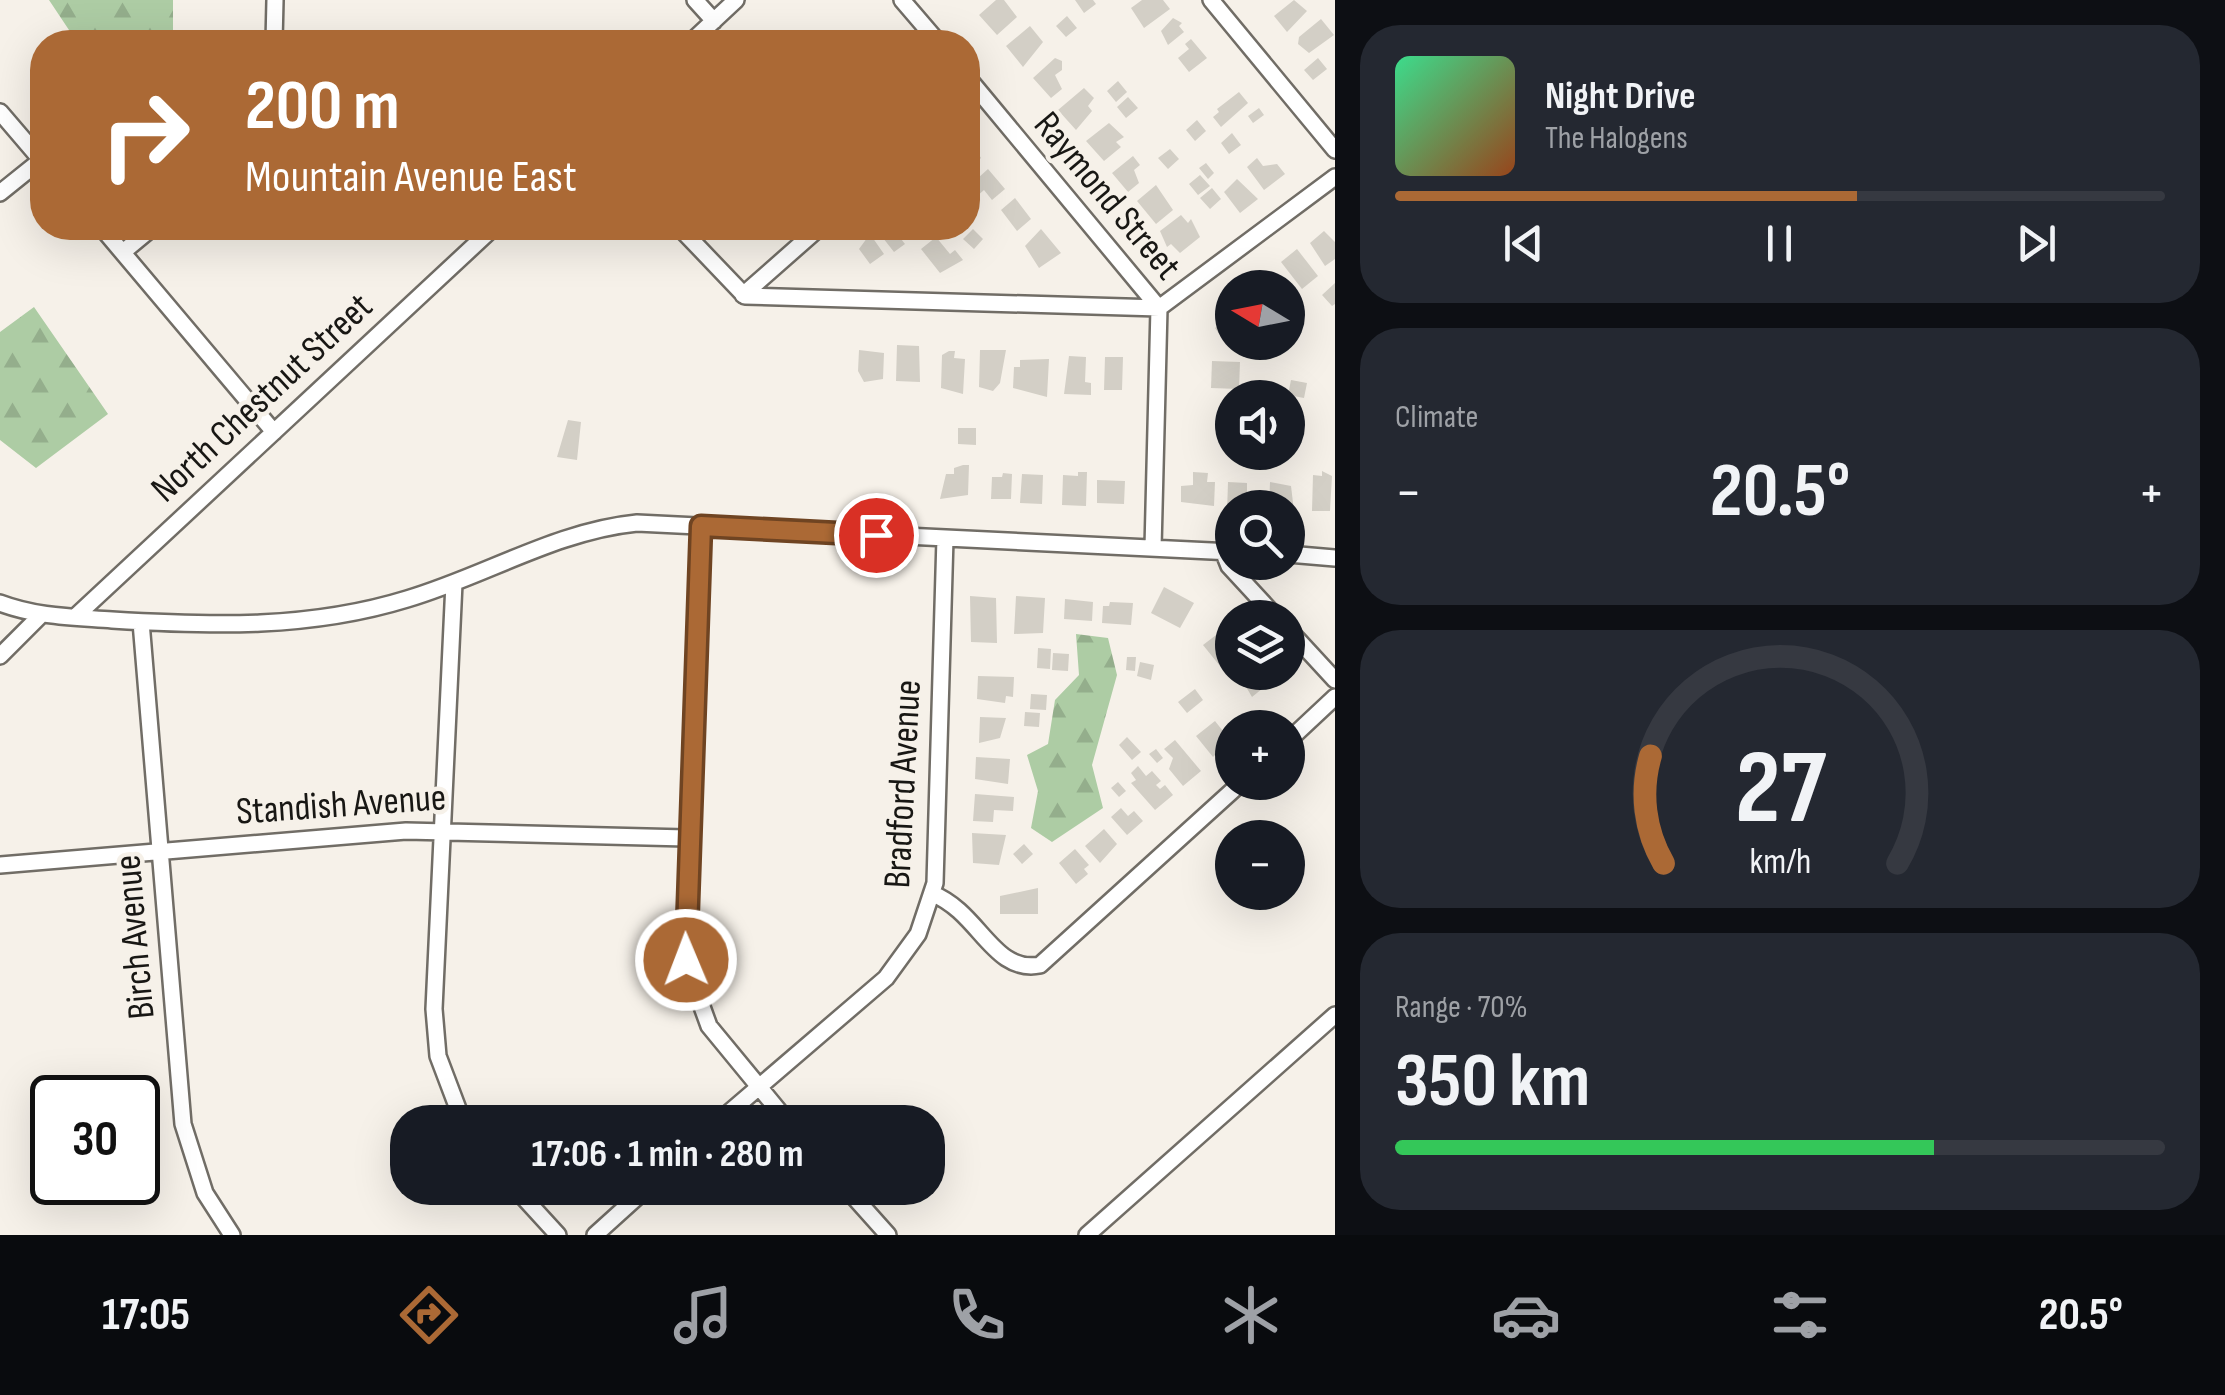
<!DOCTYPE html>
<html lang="en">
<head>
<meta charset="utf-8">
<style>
	body { margin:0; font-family:"Sofia Sans Condensed",sans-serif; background:#242831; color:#f1f3f6; height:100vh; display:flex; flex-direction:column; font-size:38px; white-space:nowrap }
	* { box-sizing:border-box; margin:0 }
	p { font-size:32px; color:#9ea1a6 }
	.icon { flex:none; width:55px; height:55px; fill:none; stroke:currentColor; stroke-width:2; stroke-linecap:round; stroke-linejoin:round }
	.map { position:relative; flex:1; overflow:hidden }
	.drawer { display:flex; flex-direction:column; gap:25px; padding:25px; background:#0d0f14; width:890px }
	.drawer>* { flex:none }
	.guide { position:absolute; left:30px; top:30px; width:950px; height:210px; border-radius:40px; box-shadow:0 10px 40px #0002; background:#ab6935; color:#fff; overflow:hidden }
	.needle { width:65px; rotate:280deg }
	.controls { position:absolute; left:1215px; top:270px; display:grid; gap:20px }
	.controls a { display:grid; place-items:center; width:90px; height:90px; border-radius:50%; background:#171b24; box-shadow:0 10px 40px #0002; font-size:50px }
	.speed { position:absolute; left:30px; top:1075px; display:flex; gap:20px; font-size:50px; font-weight:700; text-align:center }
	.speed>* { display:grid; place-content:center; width:130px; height:130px; border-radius:50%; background:#171b24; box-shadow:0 10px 40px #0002; line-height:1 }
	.speed .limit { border:5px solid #111; border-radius:15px; background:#fff; color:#111 }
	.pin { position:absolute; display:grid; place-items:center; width:85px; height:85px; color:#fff; margin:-42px; border:5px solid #fff; border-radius:50%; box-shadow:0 2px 10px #0007 }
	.me { position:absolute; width:110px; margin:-55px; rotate:359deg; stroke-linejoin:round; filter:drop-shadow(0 0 8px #0008) }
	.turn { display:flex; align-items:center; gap:35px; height:210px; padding:0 50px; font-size:45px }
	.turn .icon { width:130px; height:130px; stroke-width:2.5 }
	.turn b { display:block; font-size:70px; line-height:85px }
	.big { font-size:75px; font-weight:700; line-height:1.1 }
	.drawer .tile { flex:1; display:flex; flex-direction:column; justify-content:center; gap:15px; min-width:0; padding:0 35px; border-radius:40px; background:#242831 }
	.drawer .dial { align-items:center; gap:0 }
	.dial svg { height:260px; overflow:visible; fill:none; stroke:#363941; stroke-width:7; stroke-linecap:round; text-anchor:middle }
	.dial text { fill:#f1f3f6; stroke:none }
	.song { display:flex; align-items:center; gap:30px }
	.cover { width:120px; height:120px; border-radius:15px; background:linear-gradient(135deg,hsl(150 70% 55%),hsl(20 70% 35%)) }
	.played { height:10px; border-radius:5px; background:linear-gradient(90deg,#ab6935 60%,#363941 60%) }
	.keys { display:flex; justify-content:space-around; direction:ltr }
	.heat { display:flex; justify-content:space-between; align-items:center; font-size:55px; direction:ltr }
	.charge { height:15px; border-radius:8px; background:linear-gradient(90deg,#34c759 70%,#363941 0) }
	.trip { position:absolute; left:390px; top:1105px; width:555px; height:100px; border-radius:40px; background:#171b24; box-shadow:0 10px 40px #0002; font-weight:700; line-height:100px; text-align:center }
	.menu { display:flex; height:160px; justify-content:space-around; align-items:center; background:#090b0e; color:#9ea1a6 }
	.menu .icon { width:70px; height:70px }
	.menu .selected { color:#ab6935 }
	.menu b { font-size:45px; color:#f1f3f6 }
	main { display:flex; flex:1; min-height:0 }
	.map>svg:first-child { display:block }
</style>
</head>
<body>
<main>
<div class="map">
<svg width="1335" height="1235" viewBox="0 0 1335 1235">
	<defs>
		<pattern id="forest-firs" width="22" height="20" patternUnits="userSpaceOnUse" patternTransform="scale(2.5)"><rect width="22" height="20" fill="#adcca4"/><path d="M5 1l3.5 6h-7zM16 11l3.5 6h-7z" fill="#94ae8c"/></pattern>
	</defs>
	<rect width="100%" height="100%" fill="#f6f1e9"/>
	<!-- forest -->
	<path fill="url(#forest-firs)" d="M49,0H173V42H77Z
		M34,307L108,414L36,468L0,440V332Z
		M1076,634L1108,638L1117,675L1092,765L1103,808L1052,842L1031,828L1038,791L1027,755L1048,744L1055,700L1079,675Z"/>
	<!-- building -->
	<path fill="#d3cfc6" d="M996,0H1004L1017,17L997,35L979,15Z
		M1075,0H1093L1096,4L1084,13Z
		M1142,0H1163L1170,9L1144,28L1131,8Z
		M1294,0L1307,11L1287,32L1274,16Z
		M1067,16L1077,28L1066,37L1056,26Z
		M1173,18L1182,23L1179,26L1184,32L1168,45L1161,31Z
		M1321,19L1334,35L1309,53L1298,44L1299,37Z
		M1030,26L1043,42L1023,67L1006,46Z
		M1191,39L1207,58L1189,72L1178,58L1189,49L1185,44Z
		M1055,58L1062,61V70L1055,75L1062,89L1051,98L1033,78Z
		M1318,58L1327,69L1313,80L1304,70Z
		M1118,81L1127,92L1116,102L1107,91Z
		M1084,88L1094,98L1088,106L1092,111L1076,130L1058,110Z
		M1239,92L1248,103L1221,127L1213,117L1219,112L1217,109Z
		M1128,97L1138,108L1126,118L1117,107Z
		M1259,108L1264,115L1253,123L1248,116Z
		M1197,120L1206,131L1195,141L1186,130Z
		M1109,123L1124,137L1116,142L1121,147L1104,161L1086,141Z
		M1232,133L1241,145L1229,154L1221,143Z
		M971,141L981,158L968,170V145Z
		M1170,149L1179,159L1168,169L1158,158Z
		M1133,156L1140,165L1134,170L1139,183L1128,192L1112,173Z
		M1257,158L1263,166L1277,164L1285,174L1264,190L1247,167Z
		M1206,163L1214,173L1208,179L1199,168Z
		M988,169L1005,189L992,200L984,190L976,197L968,187Z
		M1200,175L1210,186L1198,195L1189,184Z
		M1237,179L1258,199L1240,213L1224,192Z
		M1156,185L1173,210L1156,224L1137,201Z
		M1212,188L1221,199L1210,209L1200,198Z
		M1015,198L1031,219L1017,231L1001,210Z
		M1181,215L1188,223L1191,219L1200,237L1180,253L1171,244L1167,247L1160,231Z
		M973,229L983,239L974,249L963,239Z
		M1041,229L1061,253L1039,268L1025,246Z
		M894,230L905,244L894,252L883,238Z
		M1324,231L1335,242V259L1325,266L1310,243Z
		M870,234L884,254L870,264L859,249Z
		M936,237L950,254L955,250L963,260L940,273L921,249Z
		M1297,249L1318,276L1302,289L1281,262Z
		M1276,275L1286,288H1261Z
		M1335,283V304L1332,306L1322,295Z
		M1232,314V342L1229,337L1224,341L1215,328Z
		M1251,342H1269L1270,348L1258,353Z
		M897,345L919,346L920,382L896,381Z
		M859,350L884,353L883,379L864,382L858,371Z
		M980,350H1006L1000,383L993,391L979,387Z
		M949,351H955L954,358L965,359L963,394L941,388L942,355Z
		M1069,356L1086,357L1085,382L1091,383V395L1064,394Z
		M1105,357H1123L1122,390H1104Z
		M1049,359L1047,397L1013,388L1014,367H1020V360Z
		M1212,361L1240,362L1239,389L1211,388Z
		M1291,380L1307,383L1304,398L1288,395Z
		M568,420L581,422L577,460L557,457Z
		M958,428H976V445L958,444Z
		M963,465H969L968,495L940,499L946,474H954V468Z
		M1322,471L1332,476L1330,511H1312L1313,475L1322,476Z
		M1078,472H1087L1086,506L1062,505L1063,475L1078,476Z
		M1193,472L1208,473L1207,482H1215L1214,506L1181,502V486L1193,485Z
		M1003,473L1012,474L1011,499H991L992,477H1002Z
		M1022,474L1043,475L1042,504L1020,503Z
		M1097,480L1125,481L1124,504L1097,503Z
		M1228,482L1247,483V508H1232V513H1227Z
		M1270,482L1291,486L1294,511L1269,508Z
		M1164,587L1194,603L1180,628L1151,613Z
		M970,596L996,598L997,643L971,642Z
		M1016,596L1045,598L1043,633L1014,634Z
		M1065,599L1093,602L1092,621L1064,619Z
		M1110,602L1133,603L1131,625L1102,623L1103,606H1109Z
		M1220,632L1225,640L1232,634V665L1224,671L1203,645Z
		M1038,648L1051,649L1050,669L1037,668Z
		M1053,653L1069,654L1068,671L1052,670Z
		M1127,657H1136L1135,671L1126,670Z
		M1140,662L1154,665L1151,680L1137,676Z
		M1251,672H1267L1273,680L1252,697L1242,680Z
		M978,676L1014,677L1013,697L1006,696L1005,703L977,699Z
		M1195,689L1203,700L1187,713L1178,702Z
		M1031,694L1047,695L1046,710L1030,709Z
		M1025,712L1040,713L1039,727L1024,726Z
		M980,717L1006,718L1000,738L979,743Z
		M1215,721L1230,740L1213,757L1196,736Z
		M1127,737L1141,752L1132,760L1119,745Z
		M1175,740L1201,771L1183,786L1169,769L1173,758L1164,749Z
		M1156,749L1163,758L1157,763L1149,754Z
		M976,757L1010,759L1008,784L975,779Z
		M1138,766L1146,776L1152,771L1161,781L1156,785L1160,789L1165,785L1173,795L1155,810L1131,783L1136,780L1131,773Z
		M1118,782L1126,791L1119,797L1111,788Z
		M975,794L1014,797L1013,811L994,810L993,822L973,821Z
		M1121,808L1128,816L1134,811L1143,821L1127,835L1111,817Z
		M1104,829L1117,844L1100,863L1085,846Z
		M972,833L1006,835L999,865L973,863Z
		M1024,844L1033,854L1022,864L1013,854Z
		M1075,849L1089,865L1084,869L1088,874L1076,884L1059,863Z
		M1038,888V914H1000V896Z"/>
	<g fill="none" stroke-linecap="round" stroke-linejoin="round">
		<defs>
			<path id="minor" d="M695,0L714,21
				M902,0L938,42
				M1211,0L1335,150
				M274,42L275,0
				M691,42L736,0
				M968,78L1159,308L1153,548
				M0,112L42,161
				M0,193L41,160
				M102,228L274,432
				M680,228L745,296L1159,308L1335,177
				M123,252L152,228
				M743,295L819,228
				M701,526L685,960L709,1026L788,1122
				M1223,551L1229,566L1277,618
				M1288,554L1335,558
				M454,583L434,1009L438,1056L463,1122
				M0,603C37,617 74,617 112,620C212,626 310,629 407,599C485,576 556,531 637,523L1232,552
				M75,617L493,228
				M141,622L183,1124L205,1193L232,1235
				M1288,629L1335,680
				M0,656L41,615
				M1288,741L1335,697
				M0,865L406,831L686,838
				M933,894C980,913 993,974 1040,965L1242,782
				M718,1122L886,978L918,934L935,883L945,538
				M515,1188L558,1235
				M846,1188L888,1235
				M595,1235L647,1188
				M1087,1235L1335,1015"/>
		</defs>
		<!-- minor casing -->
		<use href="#minor" stroke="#716d66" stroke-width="20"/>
		<!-- minor -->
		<use href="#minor" stroke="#fff" stroke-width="15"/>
	</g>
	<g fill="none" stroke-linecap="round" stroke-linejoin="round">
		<defs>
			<path id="route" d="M686,960L701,526L876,535"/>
		</defs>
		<!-- route casing -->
		<use href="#route" stroke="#6f4422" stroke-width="25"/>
		<!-- route -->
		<use href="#route" stroke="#ab6935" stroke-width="18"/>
	</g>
	<g text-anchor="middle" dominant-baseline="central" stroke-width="9" stroke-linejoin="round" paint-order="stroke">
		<!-- street labels -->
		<g font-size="38" fill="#181714" stroke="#f6f1e9">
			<text transform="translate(1107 196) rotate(50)">Raymond Street</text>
			<text transform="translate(262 398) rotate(-43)">North Chestnut Street</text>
			<text transform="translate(903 784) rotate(-87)">Bradford Avenue</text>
			<text transform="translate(341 805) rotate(-4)">Standish Avenue</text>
			<text transform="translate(135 937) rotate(-95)">Birch Avenue</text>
		</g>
	</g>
</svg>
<div class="controls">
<a><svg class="needle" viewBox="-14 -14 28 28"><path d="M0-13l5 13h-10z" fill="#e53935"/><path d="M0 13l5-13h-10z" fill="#9ea1a6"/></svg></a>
<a><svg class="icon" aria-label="sound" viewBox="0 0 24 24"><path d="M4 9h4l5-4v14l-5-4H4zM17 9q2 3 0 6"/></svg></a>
<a><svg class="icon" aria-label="search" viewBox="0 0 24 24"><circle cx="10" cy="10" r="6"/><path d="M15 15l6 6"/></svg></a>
<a><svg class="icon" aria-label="layers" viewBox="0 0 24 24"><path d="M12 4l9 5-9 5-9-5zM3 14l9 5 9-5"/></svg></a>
<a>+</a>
<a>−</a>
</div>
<div class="speed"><div class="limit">30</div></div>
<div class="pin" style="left:876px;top:535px;background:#d93025"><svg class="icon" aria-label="arrive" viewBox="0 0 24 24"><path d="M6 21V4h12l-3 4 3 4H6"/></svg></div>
<svg class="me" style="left:686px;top:960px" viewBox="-20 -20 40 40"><circle r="17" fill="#ab6935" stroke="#fff" stroke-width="3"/><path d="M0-11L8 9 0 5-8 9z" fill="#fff"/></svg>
<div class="trip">17:06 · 1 min · 280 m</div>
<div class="guide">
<div class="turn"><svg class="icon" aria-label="right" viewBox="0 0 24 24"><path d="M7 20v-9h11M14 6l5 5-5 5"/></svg><div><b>200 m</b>Mountain Avenue East</div></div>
</div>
</div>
<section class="drawer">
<div class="tile">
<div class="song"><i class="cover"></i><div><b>Night Drive</b><p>The Halogens</p></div></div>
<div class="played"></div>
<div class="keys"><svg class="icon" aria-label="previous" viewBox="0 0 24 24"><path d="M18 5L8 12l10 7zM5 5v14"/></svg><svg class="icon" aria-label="pause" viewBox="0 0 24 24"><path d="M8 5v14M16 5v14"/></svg><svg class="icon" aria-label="next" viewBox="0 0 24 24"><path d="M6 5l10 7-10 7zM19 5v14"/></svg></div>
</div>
<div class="tile"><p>Climate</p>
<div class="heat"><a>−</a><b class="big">20.5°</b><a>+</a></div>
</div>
<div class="tile dial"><svg viewBox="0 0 100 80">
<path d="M14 69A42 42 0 1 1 86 69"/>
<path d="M14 69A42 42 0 0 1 10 36" stroke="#ab6935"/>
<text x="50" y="56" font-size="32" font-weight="700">27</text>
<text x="50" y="72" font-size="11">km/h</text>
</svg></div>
<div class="tile"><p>Range · 70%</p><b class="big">350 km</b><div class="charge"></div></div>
</section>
</main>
<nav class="menu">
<b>17:05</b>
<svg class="icon selected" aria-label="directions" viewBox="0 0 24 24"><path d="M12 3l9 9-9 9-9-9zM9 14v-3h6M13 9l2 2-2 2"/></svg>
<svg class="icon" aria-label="music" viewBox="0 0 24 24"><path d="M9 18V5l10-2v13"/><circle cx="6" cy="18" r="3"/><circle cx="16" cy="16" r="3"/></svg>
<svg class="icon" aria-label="phone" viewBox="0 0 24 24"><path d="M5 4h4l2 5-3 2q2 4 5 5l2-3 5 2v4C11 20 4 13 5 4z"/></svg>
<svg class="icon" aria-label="climate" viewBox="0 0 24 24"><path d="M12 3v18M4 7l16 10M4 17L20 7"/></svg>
<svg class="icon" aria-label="car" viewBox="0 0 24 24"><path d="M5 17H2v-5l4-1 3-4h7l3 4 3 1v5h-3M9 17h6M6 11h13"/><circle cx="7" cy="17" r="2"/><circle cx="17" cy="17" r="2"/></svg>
<svg class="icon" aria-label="filters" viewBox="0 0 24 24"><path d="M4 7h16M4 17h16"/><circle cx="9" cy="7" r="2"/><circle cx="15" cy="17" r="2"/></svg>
<b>20.5°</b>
</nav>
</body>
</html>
